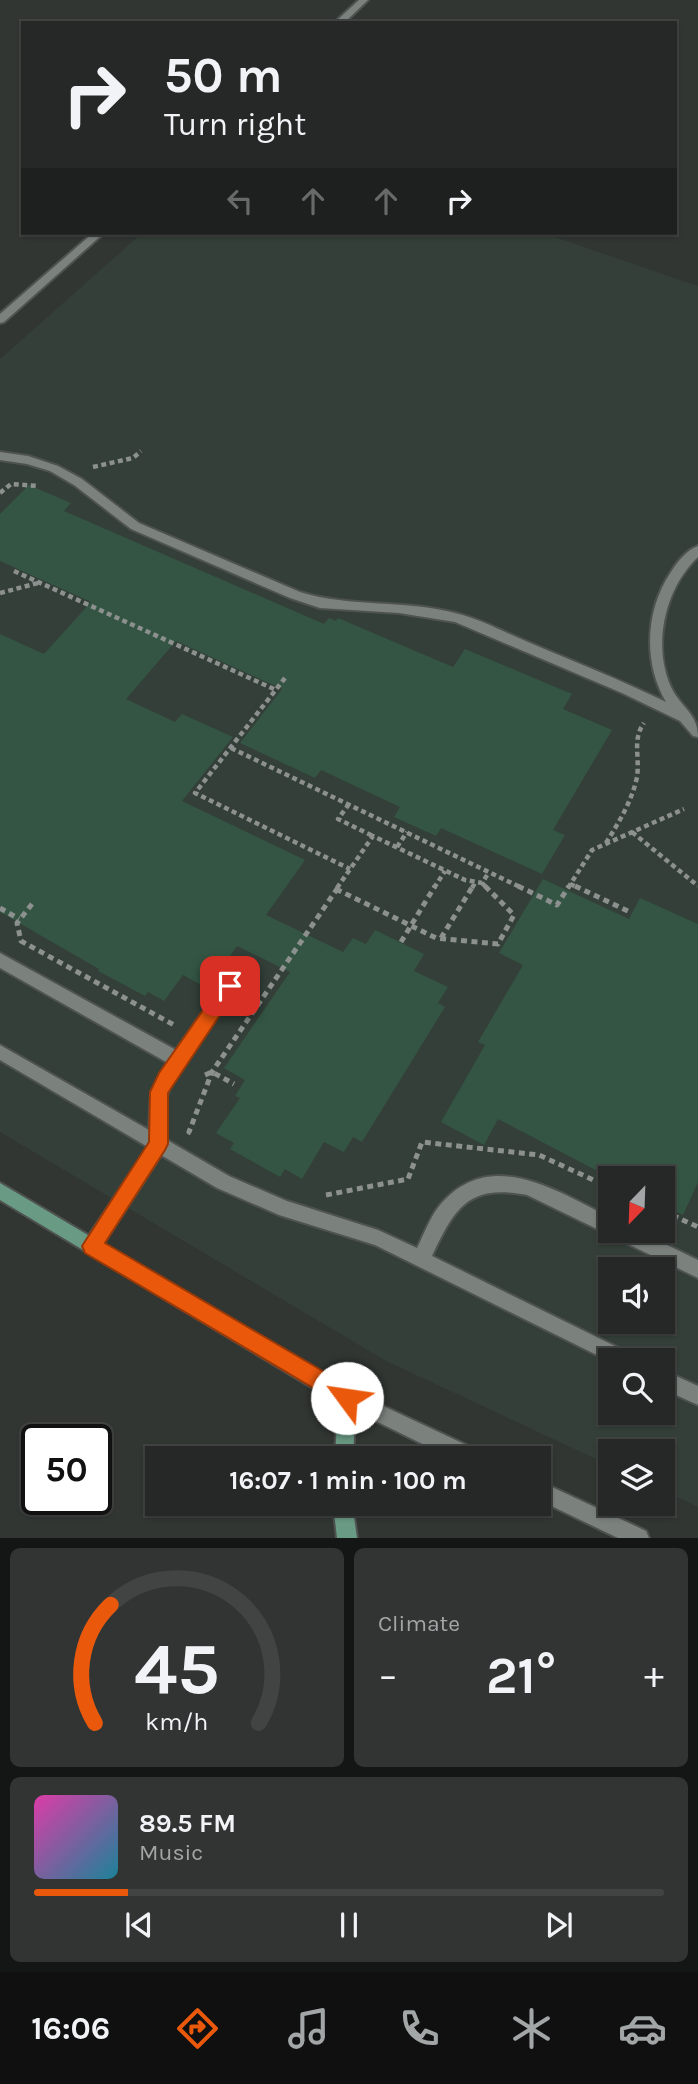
<!DOCTYPE html>
<html lang="en">
<head>
<meta charset="utf-8">
<style>
	body { margin:0; font-family:Karla,sans-serif; background:#313432; color:#f1f3f6; height:100vh; display:flex; flex-direction:column; font-size:26px; white-space:nowrap }
	* { box-sizing:border-box; margin:0 }
	p { font-size:23px; color:#a3a6a7 }
	.icon { flex:none; width:38px; height:38px; fill:none; stroke:currentColor; stroke-width:2; stroke-linecap:round; stroke-linejoin:round }
	.map { position:relative; height:1538px; overflow:hidden }
	.side { display:flex; flex-direction:column; gap:10px; padding:10px; background:#141615; flex:1 }
	.side>* { flex:none }
	.banner { position:absolute; left:21px; top:21px; width:656px; height:214px; border-radius:0px; box-shadow:0 2px 5px #0004,0 0 0 2px #424443; background:#252826; color:#f1f3f6; overflow:hidden }
	.needle { width:46px; rotate:203deg }
	.tools { position:absolute; left:598px; top:1166px; display:grid; gap:14px }
	.tools a { display:grid; place-items:center; width:77px; height:77px; border-radius:0px; background:#252826; box-shadow:0 2px 5px #0004,0 0 0 2px #424443; font-size:35px }
	.speed { position:absolute; left:21px; top:1424px; display:flex; gap:14px; font-size:35px; font-weight:700; text-align:center }
	.speed>* { display:grid; place-content:center; width:91px; height:91px; border-radius:50%; background:#252826; box-shadow:0 2px 5px #0004,0 0 0 2px #424443; line-height:1 }
	.speed .limit { border:4px solid #111; border-radius:10px; background:#fff; color:#111 }
	.pin { position:absolute; display:grid; place-items:center; width:60px; height:60px; color:#fff; margin:-30px; border-radius:14px; box-shadow:0 4px 10px #0006 }
	.me { position:absolute; width:77px; margin:-38px; rotate:301deg; stroke-linejoin:round; filter:drop-shadow(0 0 5px #0008) }
	.turn { display:flex; align-items:center; gap:24px; height:147px; padding:0 28px; font-size:32px }
	.turn .icon { width:91px; height:91px; stroke-width:2.5 }
	.turn b { display:block; font-size:49px; line-height:60px }
	.lanes { display:flex; align-items:center; height:66px; padding:0 28px; background:#0003; justify-content:center; gap:35px; direction:ltr }
	.lanes .off { opacity:.35 }
	.big { font-size:52px; font-weight:700; line-height:1.1 }
	.side .tile { flex:1; display:flex; flex-direction:column; justify-content:center; gap:10px; min-width:0; padding:0 24px; border-radius:10px; background:#313432 }
	.side .dial { align-items:center; gap:0 }
	.dial svg { height:182px; overflow:visible; fill:none; stroke:#424443; stroke-width:7; stroke-linecap:round; text-anchor:middle }
	.dial text { fill:#f1f3f6; stroke:none }
	.song { display:flex; align-items:center; gap:21px }
	.cover { width:84px; height:84px; border-radius:10px; background:linear-gradient(135deg,hsl(320 70% 55%),hsl(190 70% 35%)) }
	.played { height:7px; border-radius:4px; background:linear-gradient(90deg,#ea580c 15%,#424443 15%) }
	.keys { display:flex; justify-content:space-around; direction:ltr }
	.heat { display:flex; justify-content:space-between; align-items:center; font-size:38px; direction:ltr }
	.side .tiles { flex:1; display:grid; gap:10px; grid-template-columns:1fr 1fr }
	.tile:last-child { grid-column:span 2 }
	.trip { position:absolute; left:145px; top:1446px; width:406px; height:70px; border-radius:0px; background:#252826; box-shadow:0 2px 5px #0004,0 0 0 2px #424443; font-weight:700; line-height:70px; text-align:center }
	.tabs { display:flex; height:112px; justify-content:space-around; align-items:center; background:#0f100f; color:#a3a6a7 }
	.tabs .icon { width:49px; height:49px }
	.tabs .current { color:#ea580c }
	.tabs b { font-size:32px; color:#f1f3f6 }
	.map>svg:first-child { display:block }
</style>
</head>
<body>
<div class="map">
<svg width="698" height="1538" viewBox="0 0 698 1538">
	<rect width="100%" height="100%" fill="#313633"/>
	<!-- built -->
	<path fill="#333f38" fill-rule="evenodd" d="M142,233H543L698,286V1507L663,1490V1451H611V1466L386,1361L0,1132V359ZM611,1178H663V1230H611ZM611,1269H663V1321H611ZM611,1360H663V1412H611Z"/>
	<!-- building -->
	<path fill="#345544" d="M29,485L71,503L64,511L324,624L329,618L336,621L338,618L453,667L465,649L572,694L563,709L612,730L553,830L565,835L542,874L441,828L436,836L394,817L400,807L321,770L315,778L240,743L282,689L176,641L126,699L175,722L182,714L233,737L182,801L305,860L266,915L343,952L353,938L366,944L375,930L424,954L414,971L448,987L438,1003L445,1007L362,1142L353,1137L344,1152L324,1142L302,1179L285,1169L280,1177L230,1149L234,1143L216,1133L240,1098L235,1096L245,1080L224,1068L290,972L237,946L210,985L205,982L203,986L183,975L164,1001L148,992L145,996L98,971L99,969L0,912V634L44,654L91,602L0,561V514Z
		M543,879L629,919L640,898L698,924V1182L683,1215L663,1205V1178H611L498,1119L484,1145L441,1122L485,1045L478,1042L523,965L499,953Z"/>
	<g fill="none" stroke-linecap="round" stroke-linejoin="round">
		<defs>
			<path id="lane" d="M0,452L28,456L58,466L82,479L139,523L300,592C351,608 406,599 459,614C482,620 506,633 528,642C575,662 621,680 666,702C643,663 645,610 671,572C677,562 687,550 698,546V557C665,588 652,645 671,687C681,708 698,713 698,737L693,736L680,721L622,693L455,622L399,613L320,608L290,598L131,529L74,485L50,471L27,464L0,460Z
				M0,953L176,1050L225,981L230,979L235,981L238,986L235,991C220,1013 171,1074 167,1097C164,1111 165,1126 167,1140L229,1176L287,1201L378,1230L417,1248C424,1234 430,1217 440,1205C490,1146 557,1191 611,1218V1230H636L698,1260V1278L527,1195C469,1184 455,1207 432,1256L631,1354L634,1360H611V1362L375,1245L279,1215L217,1188L161,1155L98,1252L92,1254L86,1252L83,1246L86,1240L148,1147L0,1060V1045L149,1130L151,1092L168,1063L0,968Z
				M663,1370L698,1386V1405L663,1389Z"/>
			<path id="street" d="M359,0H368L344,23H334Z
				M93,233H104L4,322L0,323V314Z
				M347,1389L479,1451L481,1458H451L341,1404L338,1398L341,1392Z
				M539,1481L646,1531L649,1538H618L539,1500Z"/>
			<path id="secondary" d="M0,1183L353,1392L356,1398L353,1458H335L338,1403L0,1200Z
				M333,1503H352L357,1538H337Z"/>
		</defs>
		<!-- lane casing -->
		<use href="#lane" stroke="#4e5250" stroke-width="4"/>
		<!-- street casing -->
		<use href="#street" stroke="#4e5250" stroke-width="4"/>
		<!-- secondary casing -->
		<use href="#secondary" stroke="#4e5250" stroke-width="4"/>
		<!-- path-far1 -->
		<path stroke="#8c908e" stroke-width="4.5" stroke-dasharray="5 3.5" stroke-linecap="butt" d="M93,467L133,458L141,451
			M0,493L11,484L38,486
			M14,571L276,690
			M0,593L38,583
			M285,678L195,793L350,869
			M231,748L522,888
			M349,804L338,819L373,836
			M632,832L698,886
			M606,843C619,822 632,801 637,777C640,757 632,739 644,723
			M397,847L407,832
			M482,883L487,888
			M570,884L579,888
			M337,888L373,836L465,880L482,883L489,872
			M434,888L445,871
			M472,888L475,883
			M568,888L592,850L684,809"/>
		<!-- path -->
		<path stroke="#8c908e" stroke-width="5" stroke-dasharray="6 4.5" stroke-linecap="butt" d="M518,886L557,905L569,886
			M575,886L632,913
			M336,889L436,938L498,944L514,915L485,886
			M32,904L17,923L21,941L174,1025
			M0,908L19,919
			M441,938L473,886
			M401,942L435,886
			M205,1075L212,1072L234,1084
			M191,1133L189,1132L212,1072L339,886
			M326,1195L408,1179L422,1142L539,1155L611,1188
			M663,1211L698,1227"/>
		<!-- lane -->
		<use href="#lane" fill="#7b817d" fill-rule="evenodd"/>
		<!-- street -->
		<use href="#street" fill="#7b817d" fill-rule="evenodd"/>
		<!-- secondary -->
		<use href="#secondary" fill="#699a84" fill-rule="evenodd"/>
	</g>
	<!-- route -->
	<path fill="#ea580c" stroke="#983908" stroke-width="2" d="M230,978L236,980L239,986L236,991L168,1093V1144L165,1150L105,1243L355,1390L358,1398L355,1405L347,1408L85,1253L82,1246L149,1142L150,1092L159,1073L224,980Z"/>
</svg>
<div class="tools">
<a><svg class="needle" viewBox="-14 -14 28 28"><path d="M0-13l5 13h-10z" fill="#e53935"/><path d="M0 13l5-13h-10z" fill="#a3a6a7"/></svg></a>
<a><svg class="icon" aria-label="sound" viewBox="0 0 24 24"><path d="M4 9h4l5-4v14l-5-4H4zM17 9q2 3 0 6"/></svg></a>
<a><svg class="icon" aria-label="search" viewBox="0 0 24 24"><circle cx="10" cy="10" r="6"/><path d="M15 15l6 6"/></svg></a>
<a><svg class="icon" aria-label="layers" viewBox="0 0 24 24"><path d="M12 4l9 5-9 5-9-5zM3 14l9 5 9-5"/></svg></a>
</div>
<div class="speed"><div class="limit">50</div></div>
<div class="pin" style="left:230px;top:986px;background:#d93025"><svg class="icon" aria-label="arrive" viewBox="0 0 24 24"><path d="M6 21V4h12l-3 4 3 4H6"/></svg></div>
<svg class="me" style="left:347px;top:1398px" viewBox="-20 -20 40 40"><circle r="19" fill="#fff"/><path d="M0-13L10 11 0 6-10 11z" fill="#ea580c"/></svg>
<div class="trip">16:07 · 1 min · 100 m</div>
<div class="banner">
<div class="turn"><svg class="icon" aria-label="right" viewBox="0 0 24 24"><path d="M7 20v-9h11M14 6l5 5-5 5"/></svg><div><b>50 m</b>Turn right</div></div>
<div class="lanes"><svg class="icon off" aria-label="left" viewBox="0 0 24 24"><path d="M17 20v-9H6M10 6l-5 5 5 5"/></svg><svg class="icon off" aria-label="ahead" viewBox="0 0 24 24"><path d="M12 20V5M6 11l6-6 6 6"/></svg><svg class="icon off" aria-label="ahead" viewBox="0 0 24 24"><path d="M12 20V5M6 11l6-6 6 6"/></svg><svg class="icon" aria-label="right" viewBox="0 0 24 24"><path d="M7 20v-9h11M14 6l5 5-5 5"/></svg></div>
</div>
</div>
<section class="side">
<div class="tiles">
<div class="tile dial"><svg viewBox="0 0 100 80">
<path d="M14 69A42 42 0 1 1 86 69"/>
<path d="M14 69A42 42 0 0 1 21 17" stroke="#ea580c"/>
<text x="50" y="56" font-size="32" font-weight="700">45</text>
<text x="50" y="72" font-size="11">km/h</text>
</svg></div>
<div class="tile"><p>Climate</p>
<div class="heat"><a>−</a><b class="big">21°</b><a>+</a></div>
</div>
<div class="tile">
<div class="song"><i class="cover"></i><div><b>89.5 FM</b><p>Music</p></div></div>
<div class="played"></div>
<div class="keys"><svg class="icon" aria-label="previous" viewBox="0 0 24 24"><path d="M18 5L8 12l10 7zM5 5v14"/></svg><svg class="icon" aria-label="pause" viewBox="0 0 24 24"><path d="M8 5v14M16 5v14"/></svg><svg class="icon" aria-label="next" viewBox="0 0 24 24"><path d="M6 5l10 7-10 7zM19 5v14"/></svg></div>
</div>
</div>
</section>
<nav class="tabs">
<b>16:06</b>
<svg class="icon current" aria-label="directions" viewBox="0 0 24 24"><path d="M12 3l9 9-9 9-9-9zM9 14v-3h6M13 9l2 2-2 2"/></svg>
<svg class="icon" aria-label="music" viewBox="0 0 24 24"><path d="M9 18V5l10-2v13"/><circle cx="6" cy="18" r="3"/><circle cx="16" cy="16" r="3"/></svg>
<svg class="icon" aria-label="phone" viewBox="0 0 24 24"><path d="M5 4h4l2 5-3 2q2 4 5 5l2-3 5 2v4C11 20 4 13 5 4z"/></svg>
<svg class="icon" aria-label="climate" viewBox="0 0 24 24"><path d="M12 3v18M4 7l16 10M4 17L20 7"/></svg>
<svg class="icon" aria-label="car" viewBox="0 0 24 24"><path d="M5 17H2v-5l4-1 3-4h7l3 4 3 1v5h-3M9 17h6M6 11h13"/><circle cx="7" cy="17" r="2"/><circle cx="17" cy="17" r="2"/></svg>
</nav>
</body>
</html>
